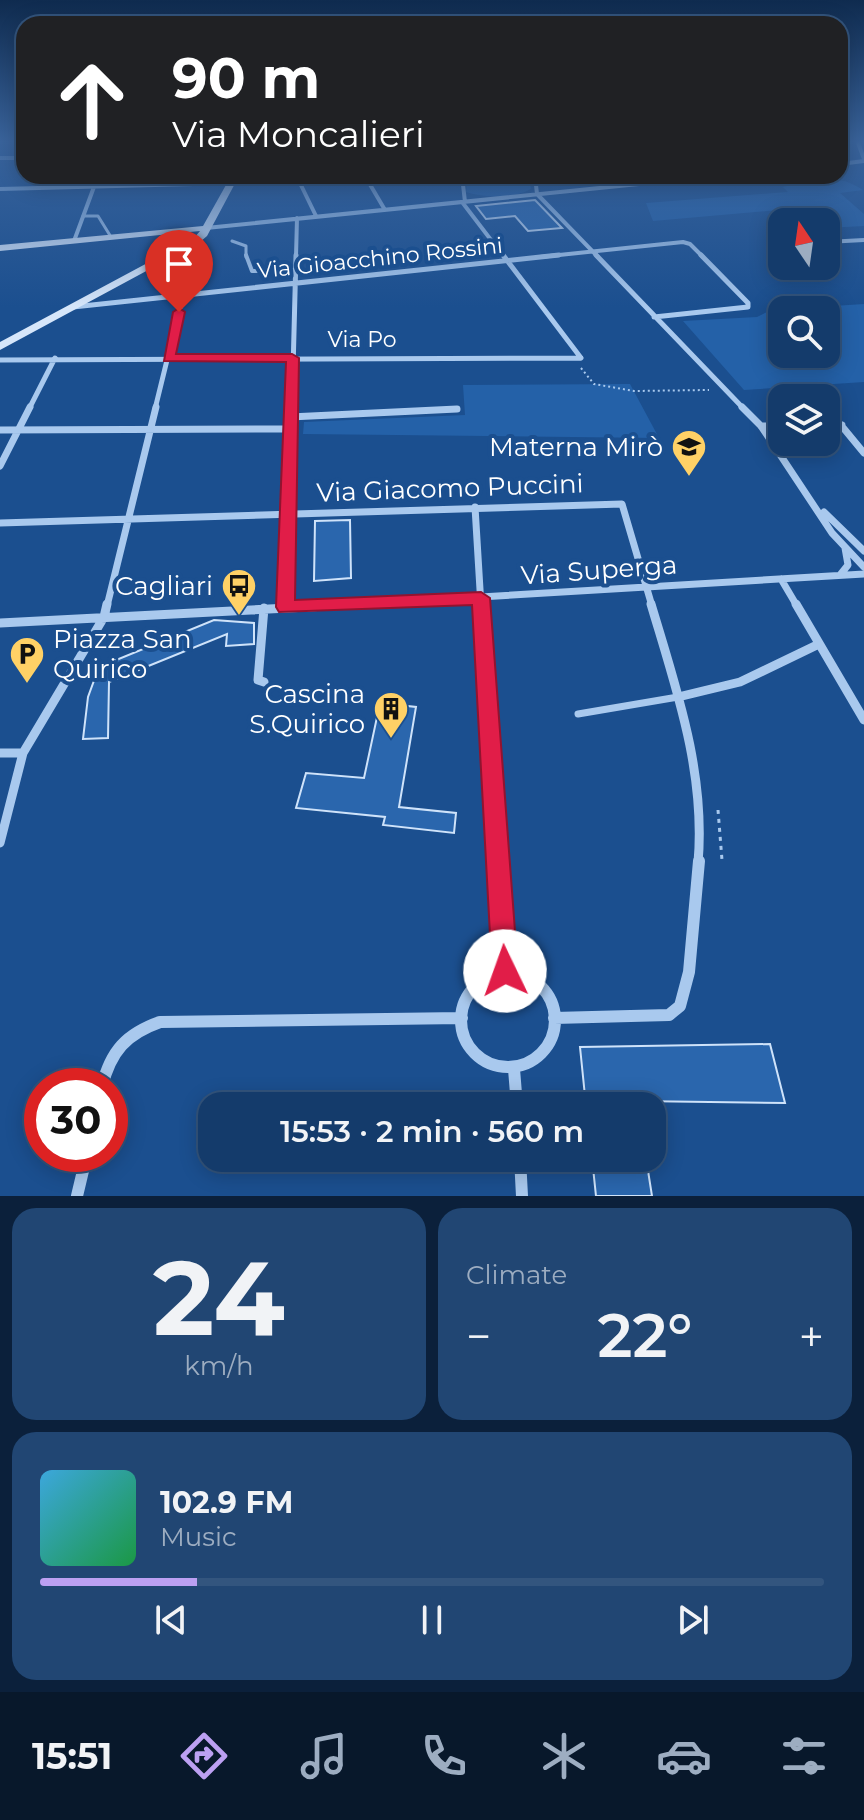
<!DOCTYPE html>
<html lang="en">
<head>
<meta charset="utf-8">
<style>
	body { margin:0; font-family:Montserrat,sans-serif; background:#214673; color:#f1f3f6; height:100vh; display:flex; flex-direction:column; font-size:30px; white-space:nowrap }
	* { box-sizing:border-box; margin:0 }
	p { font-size:26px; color:#9dadc1 }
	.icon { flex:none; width:44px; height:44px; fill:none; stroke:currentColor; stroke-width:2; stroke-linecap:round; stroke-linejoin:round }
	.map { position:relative; height:1196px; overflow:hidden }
	.sheet { display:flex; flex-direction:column; gap:12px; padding:12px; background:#0b203b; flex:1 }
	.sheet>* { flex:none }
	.guide { position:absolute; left:16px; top:16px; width:832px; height:168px; border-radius:24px; box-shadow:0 4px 20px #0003,0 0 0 2px #33557e; background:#202124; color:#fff; overflow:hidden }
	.needle { width:52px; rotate:347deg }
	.controls { position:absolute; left:768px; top:208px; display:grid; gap:16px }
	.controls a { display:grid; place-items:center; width:72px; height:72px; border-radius:16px; background:#143b6b; box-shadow:0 4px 20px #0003,0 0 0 2px #33557e; font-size:40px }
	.speed { position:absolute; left:24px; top:1068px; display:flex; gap:16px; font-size:40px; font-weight:700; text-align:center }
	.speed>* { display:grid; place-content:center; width:104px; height:104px; border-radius:50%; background:#143b6b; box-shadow:0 4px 20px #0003,0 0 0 2px #33557e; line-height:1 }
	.speed .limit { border:12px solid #d22; background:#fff; color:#111 }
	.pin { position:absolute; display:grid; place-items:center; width:68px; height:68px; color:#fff; margin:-82px -34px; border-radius:50% 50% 50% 0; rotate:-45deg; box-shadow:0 0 8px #0007 }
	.pin .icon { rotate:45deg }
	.me { position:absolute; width:88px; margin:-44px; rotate:357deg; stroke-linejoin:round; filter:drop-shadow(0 0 6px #0008) }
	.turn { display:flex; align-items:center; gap:28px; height:168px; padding:0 24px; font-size:36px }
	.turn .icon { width:104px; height:104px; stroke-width:2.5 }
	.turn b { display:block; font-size:56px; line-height:68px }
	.big { font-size:60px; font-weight:600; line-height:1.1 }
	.sheet .widget { flex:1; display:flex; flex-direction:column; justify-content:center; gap:12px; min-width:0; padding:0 28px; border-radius:24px; background:#214673 }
	.sheet .dial { align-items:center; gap:0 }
	.dial b { font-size:104px; line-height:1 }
	.song { display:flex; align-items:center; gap:24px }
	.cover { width:96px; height:96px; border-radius:12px; background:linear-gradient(135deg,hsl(200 70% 55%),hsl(140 70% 35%)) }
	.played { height:8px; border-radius:4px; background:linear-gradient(90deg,#bca0f2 20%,#33557e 20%) }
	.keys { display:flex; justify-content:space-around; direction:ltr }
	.heat { display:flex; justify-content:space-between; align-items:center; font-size:44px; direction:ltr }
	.sheet .tiles { flex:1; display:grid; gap:12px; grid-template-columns:1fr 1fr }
	.widget:last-child { grid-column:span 2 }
	.trip { position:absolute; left:198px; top:1092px; width:468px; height:80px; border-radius:24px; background:#143b6b; box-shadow:0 4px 20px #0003,0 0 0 2px #33557e; font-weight:600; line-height:80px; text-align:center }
	.dock { display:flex; height:128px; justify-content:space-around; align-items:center; background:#08182b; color:#9dadc1 }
	.dock .icon { width:56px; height:56px }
	.dock .active { color:#bca0f2 }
	.dock b { font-size:36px; color:#f1f3f6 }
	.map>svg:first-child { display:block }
</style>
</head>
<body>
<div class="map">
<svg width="864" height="1196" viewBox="0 0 864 1196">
	<rect width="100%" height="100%" fill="#1b4f8f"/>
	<!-- green -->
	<path fill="#2461a8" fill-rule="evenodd" d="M468,176H530L531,189C512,199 486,198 466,192Z
		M785,176C798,176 807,178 818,180C842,185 836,174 863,190L840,193L864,214V226L826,228V222H805L789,209L653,221L646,203L788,192L783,187L796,184Z
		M864,304V382L744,390L683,321L757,317L771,310ZM782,310H826V354H782Z
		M630,384L659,438L303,434L304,422L465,415L463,385Z"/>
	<!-- building -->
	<path fill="#2a66ad" stroke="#cfe3fa" stroke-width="2" d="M535,200L562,228L528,231L515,216L486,219L476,206Z
		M350,520L351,578L314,581L315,521Z
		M214,620L254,623V644L226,646L227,634L109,682L108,738L83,739L88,697L99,667Z
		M380,703L416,707L399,807L456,813L454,833L383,825L385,817L296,808L306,773L364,778Z
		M770,1044L785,1103L638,1101L639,1106H586L580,1047Z
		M592,1158H646L652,1196H596Z"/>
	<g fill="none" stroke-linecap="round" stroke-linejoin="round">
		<!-- path-far1 -->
		<path stroke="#a9c9ee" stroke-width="2" stroke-dasharray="2 3" stroke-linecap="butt" d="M581,368L594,384L634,391L709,390"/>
		<!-- path -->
		<path stroke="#a9c9ee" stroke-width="3" stroke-dasharray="4 5" stroke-linecap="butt" d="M718,810L722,860"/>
		<!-- lane-far2 -->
		<path stroke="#a9c9ee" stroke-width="3" d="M83,216H98L111,237
			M232,241L246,246V257"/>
		<!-- lane-far1 -->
		<path stroke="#a9c9ee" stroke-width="4" d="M246,255L252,271L294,270"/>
		<!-- lane -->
		<path stroke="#a9c9ee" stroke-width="7" d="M578,714L678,697"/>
		<!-- street-far4 -->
		<path stroke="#a9c9ee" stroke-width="4" d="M857,140L864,159
			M0,158H24
			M840,164L864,161
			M365,176L385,210
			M462,176L465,202
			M535,176L537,194L598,257
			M298,179L316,216
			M0,189L232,183
			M462,202L504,257
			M206,228L718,176
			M74,241L98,176
			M826,242L864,240
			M296,257L297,218
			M540,257L683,242L690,244L703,257"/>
		<!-- street-far3 -->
		<path stroke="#a9c9ee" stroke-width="5" d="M503,255L581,358
			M596,255L744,409
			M73,307L559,255
			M654,317L748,307V303L701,255
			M0,360L581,358
			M815,396L818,398
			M29,409L55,358
			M155,409L183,295
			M292,409L296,255"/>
		<!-- street-far2 -->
		<path stroke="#a9c9ee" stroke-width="7" d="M742,407L761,426L832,533L864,567
			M826,407L864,453
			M290,417L457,409
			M826,425H842
			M761,426H782
			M0,430L290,429
			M0,466L30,407
			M475,507L481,606
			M824,512L864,551
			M0,523L622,504L652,606
			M840,575L848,565L845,548
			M781,579L797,606
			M107,606L156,407
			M286,606L292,407
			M329,606L864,574"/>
		<!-- street-far1 -->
		<path stroke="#a9c9ee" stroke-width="9" d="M481,604L498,863
			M651,604C676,688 706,773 698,863
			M796,604L864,720
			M286,607V604
			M264,608L258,680L264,682
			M0,623L367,604
			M678,697L740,682L819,644
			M0,753H23
			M0,843L23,753L104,617L107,604"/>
		<!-- street -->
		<path stroke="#a9c9ee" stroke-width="12" d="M498,861L505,971
			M461 1020a47 47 0 1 1 94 0a47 47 0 1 1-94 0Z
			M554,1018L669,1015L680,1006L689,972L699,861
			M514,1069L517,1106
			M102,1086C111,1051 126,1034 160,1022L462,1018
			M520,1158L522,1196
			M77,1196L87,1154"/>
		<!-- secondary -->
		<path fill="#d6e6fa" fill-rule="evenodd" d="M231,176H239L207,236L200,242L0,350V342L194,238L200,231L0,251V245L203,226Z"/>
	</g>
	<!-- sky -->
	<linearGradient id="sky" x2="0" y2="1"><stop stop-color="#0f2b4f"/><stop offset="0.46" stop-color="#39639b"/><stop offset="1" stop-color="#39639b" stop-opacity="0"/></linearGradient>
	<rect width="864" height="307" fill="url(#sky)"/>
	<!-- route -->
	<path fill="#e11d48" stroke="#92132f" stroke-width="2" d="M179,308L185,312L176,354H292L299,358L295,600L481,592L490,598L518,971L514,980L505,984L496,980L492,971L472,605L279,612L276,607L286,362L164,361L173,312Z"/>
	<!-- icons -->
	<defs>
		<symbol id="school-pin" viewBox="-11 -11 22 30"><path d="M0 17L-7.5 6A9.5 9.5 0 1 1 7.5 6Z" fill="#ffd166" stroke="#1b4f8f"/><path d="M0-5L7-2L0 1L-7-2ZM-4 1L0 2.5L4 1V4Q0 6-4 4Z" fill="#111"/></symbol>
		<symbol id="bus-pin" viewBox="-11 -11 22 30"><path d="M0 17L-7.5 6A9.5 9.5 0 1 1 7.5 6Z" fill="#ffd166" stroke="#1b4f8f"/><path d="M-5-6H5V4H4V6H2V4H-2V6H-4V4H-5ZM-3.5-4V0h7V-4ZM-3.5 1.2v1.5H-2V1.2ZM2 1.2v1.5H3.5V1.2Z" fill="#111"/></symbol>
		<symbol id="parking-pin" viewBox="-11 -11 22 30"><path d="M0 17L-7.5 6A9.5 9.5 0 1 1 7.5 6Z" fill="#ffd166" stroke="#1b4f8f"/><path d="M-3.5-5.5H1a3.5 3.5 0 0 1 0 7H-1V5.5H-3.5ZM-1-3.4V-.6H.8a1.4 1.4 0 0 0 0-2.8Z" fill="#111"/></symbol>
		<symbol id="building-pin" viewBox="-11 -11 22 30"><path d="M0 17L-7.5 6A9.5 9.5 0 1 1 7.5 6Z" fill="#ffd166" stroke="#1b4f8f"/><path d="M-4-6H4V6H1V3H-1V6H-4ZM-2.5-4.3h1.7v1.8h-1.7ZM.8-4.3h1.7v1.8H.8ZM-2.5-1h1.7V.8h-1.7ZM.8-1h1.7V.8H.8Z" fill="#111"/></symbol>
	</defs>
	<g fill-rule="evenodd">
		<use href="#school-pin" x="669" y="427" width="40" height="54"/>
		<use href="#bus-pin" x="219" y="566" width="40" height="54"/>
		<use href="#parking-pin" x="7" y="634" width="40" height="54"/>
		<use href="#building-pin" x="371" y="689" width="40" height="54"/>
	</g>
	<g text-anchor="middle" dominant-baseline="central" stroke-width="8" stroke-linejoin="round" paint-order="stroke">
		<!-- far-street labels -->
		<g font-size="22" fill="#fff" stroke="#1b4f8f">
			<text transform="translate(380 258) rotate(-6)">Via Gioacchino Rossini</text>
			<text x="362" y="339">Via Po</text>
		</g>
		<!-- poi labels -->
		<g font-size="26" fill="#fff" stroke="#1b4f8f" text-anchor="end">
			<text x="663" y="447">Materna Mirò</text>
			<text x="213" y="586">Cagliari</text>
			<text x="53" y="639" text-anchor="start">Piazza San<tspan x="53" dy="30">Quirico</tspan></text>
			<text x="365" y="694">Cascina<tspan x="365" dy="30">S.Quirico</tspan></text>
		</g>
		<!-- street labels -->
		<g font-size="26" fill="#fff" stroke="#1b4f8f">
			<text transform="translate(450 488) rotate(-2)">Via Giacomo Puccini</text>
			<text transform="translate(599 570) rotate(-4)">Via Superga</text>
		</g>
	</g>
</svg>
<div class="controls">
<a><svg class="needle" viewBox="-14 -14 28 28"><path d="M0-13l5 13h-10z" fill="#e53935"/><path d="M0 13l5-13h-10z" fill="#9dadc1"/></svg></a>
<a><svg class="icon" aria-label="search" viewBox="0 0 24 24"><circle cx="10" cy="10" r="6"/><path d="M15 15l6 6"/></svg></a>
<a><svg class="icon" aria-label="layers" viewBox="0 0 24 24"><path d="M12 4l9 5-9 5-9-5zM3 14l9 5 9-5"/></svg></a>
</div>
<div class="speed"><div class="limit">30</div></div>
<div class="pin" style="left:179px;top:312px;background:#d93025"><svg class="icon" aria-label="arrive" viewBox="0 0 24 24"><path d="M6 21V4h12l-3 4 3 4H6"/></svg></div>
<svg class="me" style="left:505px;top:971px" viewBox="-20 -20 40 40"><circle r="19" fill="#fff"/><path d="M0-13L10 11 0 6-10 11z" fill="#e11d48"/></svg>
<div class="trip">15:53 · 2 min · 560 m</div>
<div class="guide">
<div class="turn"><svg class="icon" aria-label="ahead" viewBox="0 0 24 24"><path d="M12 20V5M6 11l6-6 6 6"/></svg><div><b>90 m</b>Via Moncalieri</div></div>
</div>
</div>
<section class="sheet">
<div class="tiles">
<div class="widget dial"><b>24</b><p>km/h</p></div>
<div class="widget"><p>Climate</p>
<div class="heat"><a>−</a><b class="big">22°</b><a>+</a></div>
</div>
<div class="widget">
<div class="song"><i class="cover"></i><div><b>102.9 FM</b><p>Music</p></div></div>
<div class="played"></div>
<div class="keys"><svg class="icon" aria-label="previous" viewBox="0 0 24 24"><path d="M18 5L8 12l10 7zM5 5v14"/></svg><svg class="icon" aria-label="pause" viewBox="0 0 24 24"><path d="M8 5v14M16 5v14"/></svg><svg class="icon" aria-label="next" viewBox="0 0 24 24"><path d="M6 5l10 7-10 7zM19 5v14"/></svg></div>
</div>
</div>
</section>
<nav class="dock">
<b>15:51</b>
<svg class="icon active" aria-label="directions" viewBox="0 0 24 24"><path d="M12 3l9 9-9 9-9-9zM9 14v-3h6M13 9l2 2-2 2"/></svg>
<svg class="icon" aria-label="music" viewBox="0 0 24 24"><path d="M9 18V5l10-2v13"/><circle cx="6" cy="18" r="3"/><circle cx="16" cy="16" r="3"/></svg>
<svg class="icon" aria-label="phone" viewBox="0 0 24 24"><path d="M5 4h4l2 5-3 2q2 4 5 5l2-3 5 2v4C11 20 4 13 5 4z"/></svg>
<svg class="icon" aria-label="climate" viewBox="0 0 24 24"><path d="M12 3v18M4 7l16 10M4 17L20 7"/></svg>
<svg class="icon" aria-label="car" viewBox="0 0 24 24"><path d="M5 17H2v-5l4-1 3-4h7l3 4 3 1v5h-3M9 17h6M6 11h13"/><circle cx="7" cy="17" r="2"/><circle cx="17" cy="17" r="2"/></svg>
<svg class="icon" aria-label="filters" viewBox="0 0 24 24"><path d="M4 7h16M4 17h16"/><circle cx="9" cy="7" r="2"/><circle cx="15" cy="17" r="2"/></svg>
</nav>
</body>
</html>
